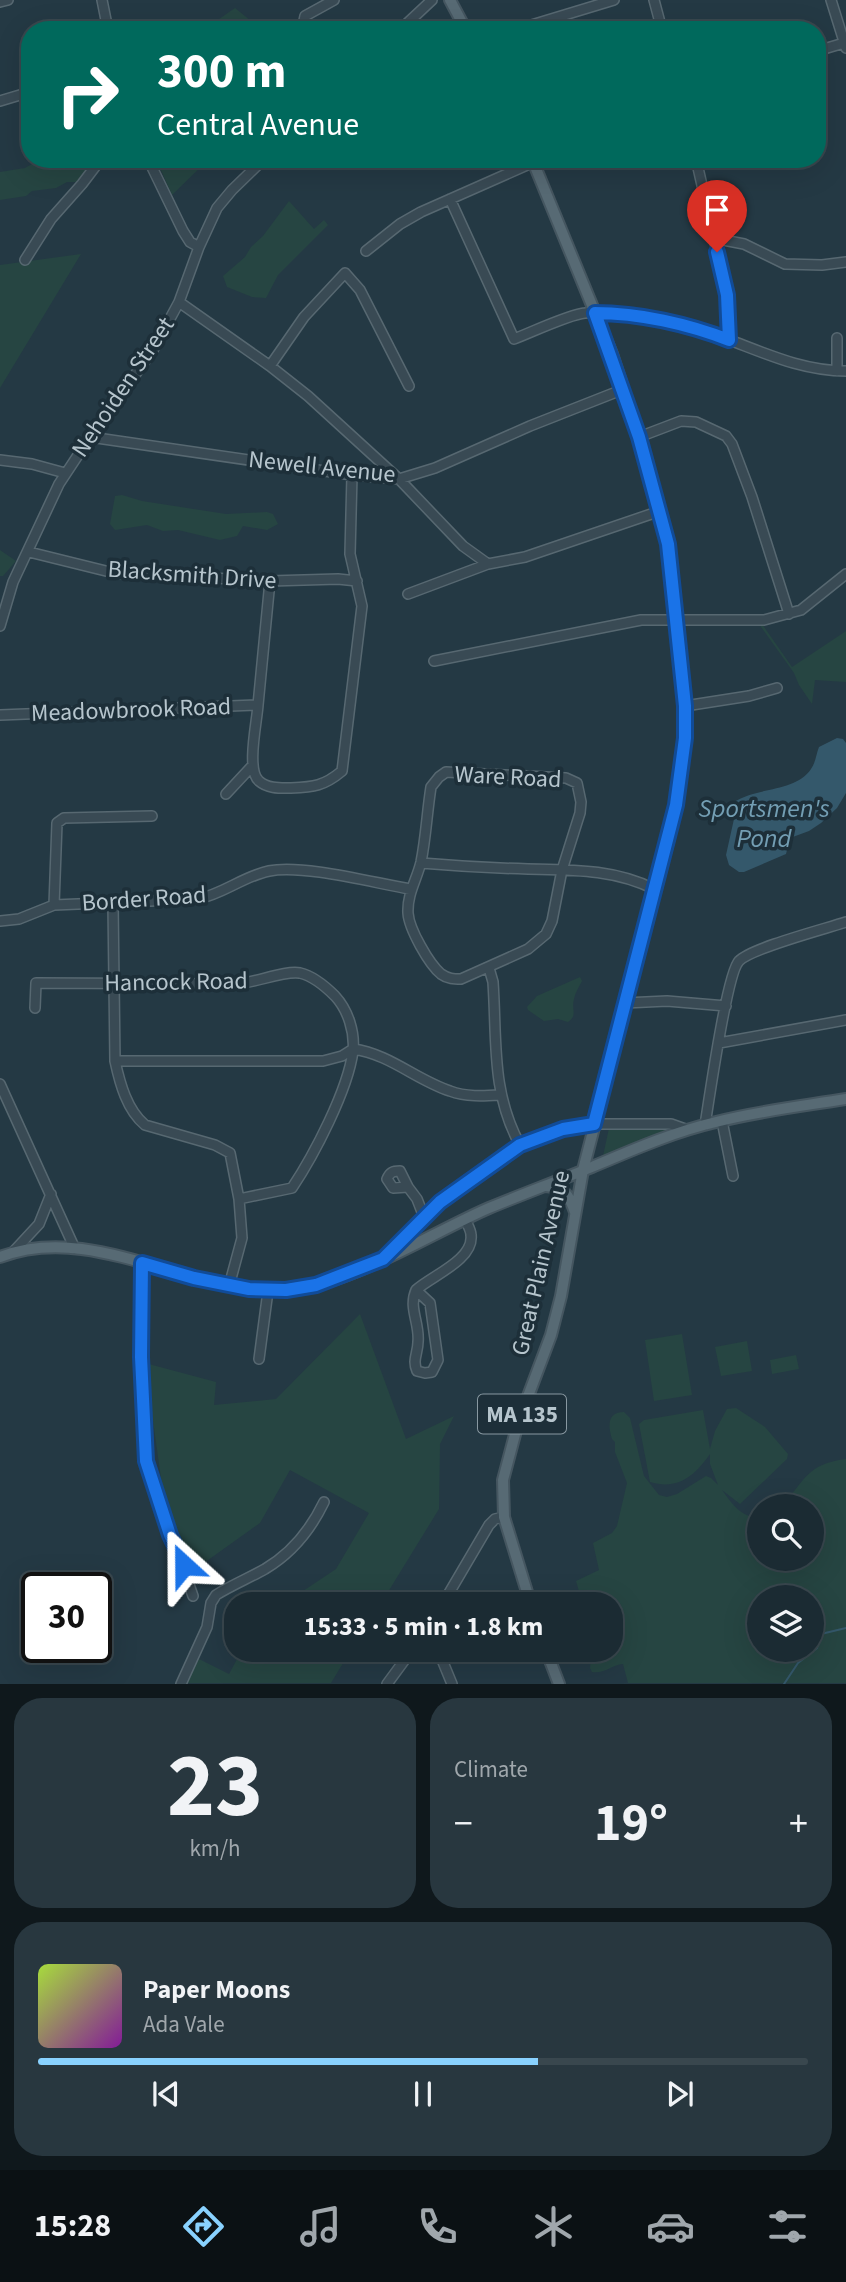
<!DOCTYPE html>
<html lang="en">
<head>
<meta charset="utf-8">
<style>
	body { margin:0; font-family:"Source Sans 3",sans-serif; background:#28373f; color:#f1f3f6; height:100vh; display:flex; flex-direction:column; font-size:26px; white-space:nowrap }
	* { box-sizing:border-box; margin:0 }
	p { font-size:23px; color:#a0a7ac }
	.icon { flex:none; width:38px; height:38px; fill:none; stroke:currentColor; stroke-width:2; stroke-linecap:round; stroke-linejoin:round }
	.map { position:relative; height:1684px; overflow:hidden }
	.side { display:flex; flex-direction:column; gap:14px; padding:14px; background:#0f181c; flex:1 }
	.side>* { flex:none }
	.top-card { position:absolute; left:21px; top:21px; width:805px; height:147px; border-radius:28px; box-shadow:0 7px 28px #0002,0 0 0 2px #39474e; background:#00695c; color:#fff; overflow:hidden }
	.controls { position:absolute; left:747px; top:1494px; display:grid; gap:14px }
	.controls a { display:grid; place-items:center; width:77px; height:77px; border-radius:50%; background:#1b2b33; box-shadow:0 7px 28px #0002,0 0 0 2px #39474e; font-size:35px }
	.speed { position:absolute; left:21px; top:1572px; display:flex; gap:14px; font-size:35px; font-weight:700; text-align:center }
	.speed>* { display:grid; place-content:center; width:91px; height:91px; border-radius:50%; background:#1b2b33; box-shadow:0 7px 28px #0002,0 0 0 2px #39474e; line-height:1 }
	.speed .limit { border:4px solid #111; border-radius:10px; background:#fff; color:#111 }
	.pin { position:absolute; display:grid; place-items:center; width:60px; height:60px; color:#fff; margin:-72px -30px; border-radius:50% 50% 50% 0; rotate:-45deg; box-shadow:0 0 7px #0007 }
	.pin .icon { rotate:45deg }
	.me { position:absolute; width:77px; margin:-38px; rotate:336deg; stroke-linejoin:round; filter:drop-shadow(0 0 5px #0008) }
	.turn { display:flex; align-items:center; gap:24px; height:147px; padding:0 21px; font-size:32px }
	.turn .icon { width:91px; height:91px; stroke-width:2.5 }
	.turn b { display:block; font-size:49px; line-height:60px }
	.big { font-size:52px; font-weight:700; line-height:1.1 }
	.side .tile { flex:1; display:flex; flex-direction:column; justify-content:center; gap:10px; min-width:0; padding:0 24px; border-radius:28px; background:#28373f }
	.side .dial { align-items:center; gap:0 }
	.dial b { font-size:91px; line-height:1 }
	.song { display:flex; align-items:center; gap:21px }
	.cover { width:84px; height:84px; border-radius:10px; background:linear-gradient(135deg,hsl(80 70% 55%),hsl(290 70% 35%)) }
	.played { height:7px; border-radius:4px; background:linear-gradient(90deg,#89d2ff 65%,#39474e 65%) }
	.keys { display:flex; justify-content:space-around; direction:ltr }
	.heat { display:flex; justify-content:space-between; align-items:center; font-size:38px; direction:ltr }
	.side .tiles { flex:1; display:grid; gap:14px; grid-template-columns:1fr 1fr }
	.tile:last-child { grid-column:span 2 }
	.trip { position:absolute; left:224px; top:1592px; width:399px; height:70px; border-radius:28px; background:#1b2b33; box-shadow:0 7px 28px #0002,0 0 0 2px #39474e; font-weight:700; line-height:70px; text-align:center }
	.tab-bar { display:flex; height:112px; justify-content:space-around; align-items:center; background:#0b1114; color:#a0a7ac }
	.tab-bar .icon { width:49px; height:49px }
	.tab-bar .active { color:#89d2ff }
	.tab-bar b { font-size:32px; color:#f1f3f6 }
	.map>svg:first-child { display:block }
</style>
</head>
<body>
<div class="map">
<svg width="846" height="1684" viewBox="0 0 846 1684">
	<rect width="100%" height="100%" fill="#243944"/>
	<!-- green -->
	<path fill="#264542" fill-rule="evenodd" d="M235,8L262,30H191L209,26Z
		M41,159H98L82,182H67L56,188L32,191L26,196L0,200V172L25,168Z
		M156,159H209L172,195Z
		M289,201L314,229L324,220L328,225L278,275L266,298L252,297L227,287L223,276L245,257L251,247L263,236Z
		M81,254L0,388V265Z
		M122,495L142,501L226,514L267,512L273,514L278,524L267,530L243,526L237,536L220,540L178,530L163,531L147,525L115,530L110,524L115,496Z
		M0,550L16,561L3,576H0Z
		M759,624H762L792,667L846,631V682L815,680L812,704L799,685L794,673Z
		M580,977L582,981C579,987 575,993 574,999C571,1010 578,1015 568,1022L558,1019L544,1021L528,1010L527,1007L537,996Z
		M670,1127L674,1129L603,1156L609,1128Z
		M360,1314L406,1439L454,1416L440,1444L439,1509L380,1605H282L336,1569L369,1513L290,1470L260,1523L197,1568L174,1529L164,1500L145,1363L216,1382L214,1405L276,1399Z
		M682,1334L692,1395L654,1401L645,1340Z
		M747,1341L752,1371L721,1376L715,1347Z
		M796,1355L799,1369L772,1374L770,1360Z
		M736,1408L765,1427L788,1454L787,1459L740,1504L722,1490C733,1505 740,1516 759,1518L760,1559H812V1507H781C805,1481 806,1464 846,1459V1683H628L623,1664C611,1665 605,1674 592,1672L590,1668L592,1650H611V1605H583L576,1581L599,1570L593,1543L612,1533L617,1526L627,1483L615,1452V1442L612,1439C608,1426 607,1412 624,1412L630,1418L644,1476L659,1495L667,1497L677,1494L706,1476L711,1478L718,1485L710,1464V1454C696,1474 679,1491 650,1482L639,1424L644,1420L703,1410L710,1449L715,1431L727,1409ZM760,1598H812V1650H760Z
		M242,1650H351L331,1683H187L199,1659L229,1674Z"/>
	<!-- water -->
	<path fill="#34586b" d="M837,738L843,739L846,743V793L837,808L821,823L809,831L790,838L786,854L744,872H739L729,865L726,855L734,819V802C757,787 796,792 811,769C816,762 816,754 819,747Z"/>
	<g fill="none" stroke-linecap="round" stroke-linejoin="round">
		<!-- stream -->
		<path stroke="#34586b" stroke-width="2" d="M784,1684L798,1663L817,1648L821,1634L846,1628"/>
		<defs>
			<path id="minor" d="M102,0L108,30
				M654,0L662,30
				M831,0L846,48
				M0,2L8,0
				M302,30L305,16L334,0
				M400,30L432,0
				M515,30L614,0
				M817,51L844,43
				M0,101L30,92
				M148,159L183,231L190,242L199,247
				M696,159L727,295L729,340
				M450,199L514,339C530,333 570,314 585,313C625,309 689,325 727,339C767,354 803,371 846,371
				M713,238L744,244L785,264L822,265L846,262
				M366,251L400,224L421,212L534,162
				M25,260L51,219L82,184L101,159
				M179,302L270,366L308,396L399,479L463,546L488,564L525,557L660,511
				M837,338V371
				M270,366L304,317L345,273L360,290L409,386
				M90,437L352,475L399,479L435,468L530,426L624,389
				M639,437L681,421L696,422L726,436L732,444L752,497L789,614
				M0,460L32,464L65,473
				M29,552L114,573L270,581L338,579L357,581
				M408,594L488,564
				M0,626L13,582L59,484L90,437L153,350L179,302L199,247L217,208L232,190L264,159
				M434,661L641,620H764L801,610L846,574
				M258,705L270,581
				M685,706L749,696L777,688
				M0,715L258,705C257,722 246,770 259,781C268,789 281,788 291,788C314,787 324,786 342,771L362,606L350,554L352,475
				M446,772L566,778L577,783L581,802L580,813L562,870L552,921L546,934L528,949L461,979C454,979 448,979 441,974C429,964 409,929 408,913C407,894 417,879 421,862C426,837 427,812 431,787L439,777Z
				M226,794L253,765
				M421,863C456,866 492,868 528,869C572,870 614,869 654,889
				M113,903L115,1061
				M54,905L57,823L64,818L152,816
				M0,921L19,919L54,905L198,899C223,894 244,876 269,871C303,864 374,883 410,889
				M489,968L493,982C497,1040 491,1092 520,1145
				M625,1003L667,1001L726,1006
				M35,1008L36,983L236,984C255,983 285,970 300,973C313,976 326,987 335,996C348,1010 355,1032 353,1051C348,1090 314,1155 292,1188L239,1199L242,1238L229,1286
				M719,1043L846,1020
				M353,1049C390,1054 416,1080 450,1091C466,1097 483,1096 500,1095
				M0,1084L75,1249
				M722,1121L733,1176
				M705,1125C709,1100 727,973 739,961C751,948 825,929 846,922
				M408,1187L400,1171C393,1171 390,1172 387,1179L393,1188L408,1187L417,1199L424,1217
				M239,1199L230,1153L215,1145L145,1125C127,1110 120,1084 115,1061H323L342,1056L353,1049
				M14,1251L39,1224L51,1194
				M385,1257L440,1202L520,1145L545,1134L578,1125L594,1124H671L688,1130
				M143,1263L141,1357L146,1461L193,1596
				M416,1290C408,1308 420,1323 418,1342C418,1353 412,1360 417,1371L425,1373L432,1372L438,1360L430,1303L416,1290C431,1276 474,1260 471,1235C471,1230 467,1224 465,1219
				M259,1359L268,1291
				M442,1605L489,1525L495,1519L504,1517
				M438,1650L452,1684
				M181,1684L207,1627L211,1603L216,1595C232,1585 249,1578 265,1569C292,1553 311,1529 324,1502
				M387,1684L412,1650"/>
			<path id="major" d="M450,0L466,30
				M546,1186C565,1188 569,1195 575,1212
				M0,1257C94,1221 189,1296 284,1290C348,1287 429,1234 489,1208C523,1194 558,1181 592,1167C632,1150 673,1132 716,1122C759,1111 803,1106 846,1099
				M531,1605L504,1517L503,1480L518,1423L551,1335L561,1296L583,1170L669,838L678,794L685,738V706L668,544L639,437L612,354L532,159
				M546,1650L559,1684"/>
		</defs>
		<!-- minor casing -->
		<use href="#minor" stroke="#576871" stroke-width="12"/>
		<!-- major casing -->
		<use href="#major" stroke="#455660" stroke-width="14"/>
		<!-- minor -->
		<use href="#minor" stroke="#394a54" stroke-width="9"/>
		<!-- major -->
		<use href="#major" stroke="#576a74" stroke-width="10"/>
	</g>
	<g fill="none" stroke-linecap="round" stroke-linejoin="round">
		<defs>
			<path id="route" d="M184,1565L170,1535L146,1461L141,1357L142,1263L194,1278L249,1289L286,1290L316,1285L383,1259L440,1202L520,1145L563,1129L594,1124L676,805L685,738V706L668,544L639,437L595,313C639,313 688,324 729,340L727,295L717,252"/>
		</defs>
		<!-- route casing -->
		<use href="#route" stroke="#114b97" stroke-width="18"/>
		<!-- route -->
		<use href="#route" stroke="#1a73e8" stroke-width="12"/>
	</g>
	<g text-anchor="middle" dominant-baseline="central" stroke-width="7" stroke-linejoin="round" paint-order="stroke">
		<!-- shield labels -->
		<rect fill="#1d2f39" stroke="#8898a1" stroke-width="2" x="478" y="1394.5" width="88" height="39" rx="5"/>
		<g font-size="23" font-weight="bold" fill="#b6c5cd">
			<text x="522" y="1414">MA 135</text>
		</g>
		<!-- street labels -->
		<g font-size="24" fill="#b6c5cd" stroke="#1d2f39">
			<text transform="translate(123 387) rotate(-56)">Nehoiden Street</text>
			<text transform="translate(322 467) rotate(6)">Newell Avenue</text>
			<text transform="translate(192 575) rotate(4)">Blacksmith Drive</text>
			<text transform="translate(131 710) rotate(-2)">Meadowbrook Road</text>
			<text transform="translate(508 777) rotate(3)">Ware Road</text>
			<text transform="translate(144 899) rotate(-4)">Border Road</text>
			<text transform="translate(176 982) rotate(-1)">Hancock Road</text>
			<text transform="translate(541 1263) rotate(-77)">Great Plain Avenue</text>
		</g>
		<!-- water labels -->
		<g font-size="26" font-style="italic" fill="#739eb3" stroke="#1d2f39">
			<text x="764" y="808">Sportsmen's<tspan x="764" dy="30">Pond</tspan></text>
		</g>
	</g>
</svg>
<div class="controls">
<a><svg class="icon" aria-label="search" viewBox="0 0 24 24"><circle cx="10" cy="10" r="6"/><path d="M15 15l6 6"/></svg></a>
<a><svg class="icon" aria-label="layers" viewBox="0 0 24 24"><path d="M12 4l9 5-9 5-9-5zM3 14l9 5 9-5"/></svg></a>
</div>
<div class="speed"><div class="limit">30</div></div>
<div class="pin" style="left:717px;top:252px;background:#d93025"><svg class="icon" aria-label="arrive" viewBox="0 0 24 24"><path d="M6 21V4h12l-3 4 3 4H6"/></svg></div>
<svg class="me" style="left:184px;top:1565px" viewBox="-20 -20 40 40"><path d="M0-17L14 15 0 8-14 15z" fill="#1a73e8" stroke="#fff" stroke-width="4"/></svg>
<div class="trip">15:33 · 5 min · 1.8 km</div>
<div class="top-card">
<div class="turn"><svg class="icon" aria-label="right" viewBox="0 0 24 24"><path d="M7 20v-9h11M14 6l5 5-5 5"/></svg><div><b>300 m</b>Central Avenue</div></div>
</div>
</div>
<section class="side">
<div class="tiles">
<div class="tile dial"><b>23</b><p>km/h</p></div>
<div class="tile"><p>Climate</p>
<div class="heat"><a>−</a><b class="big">19°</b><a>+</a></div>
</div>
<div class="tile">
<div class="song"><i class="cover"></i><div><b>Paper Moons</b><p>Ada Vale</p></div></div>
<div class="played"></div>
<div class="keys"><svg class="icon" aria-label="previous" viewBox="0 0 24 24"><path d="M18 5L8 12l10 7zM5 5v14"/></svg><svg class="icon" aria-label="pause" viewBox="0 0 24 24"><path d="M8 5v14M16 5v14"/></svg><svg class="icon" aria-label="next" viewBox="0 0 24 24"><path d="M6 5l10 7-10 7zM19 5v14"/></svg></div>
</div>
</div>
</section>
<nav class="tab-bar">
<b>15:28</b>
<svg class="icon active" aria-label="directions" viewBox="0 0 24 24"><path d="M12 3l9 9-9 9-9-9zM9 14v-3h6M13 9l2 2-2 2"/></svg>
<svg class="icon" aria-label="music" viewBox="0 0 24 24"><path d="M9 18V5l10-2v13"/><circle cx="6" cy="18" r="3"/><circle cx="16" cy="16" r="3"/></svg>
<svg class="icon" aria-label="phone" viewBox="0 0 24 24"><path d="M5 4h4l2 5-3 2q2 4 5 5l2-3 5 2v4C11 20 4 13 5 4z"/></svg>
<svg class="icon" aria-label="climate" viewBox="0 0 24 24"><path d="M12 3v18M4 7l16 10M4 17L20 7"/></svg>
<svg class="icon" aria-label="car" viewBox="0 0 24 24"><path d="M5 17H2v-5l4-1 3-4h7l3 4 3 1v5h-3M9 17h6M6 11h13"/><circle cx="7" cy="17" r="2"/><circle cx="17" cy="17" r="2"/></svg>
<svg class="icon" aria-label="filters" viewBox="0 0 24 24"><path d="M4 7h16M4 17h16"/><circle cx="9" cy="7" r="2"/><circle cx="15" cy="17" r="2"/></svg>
</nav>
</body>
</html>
